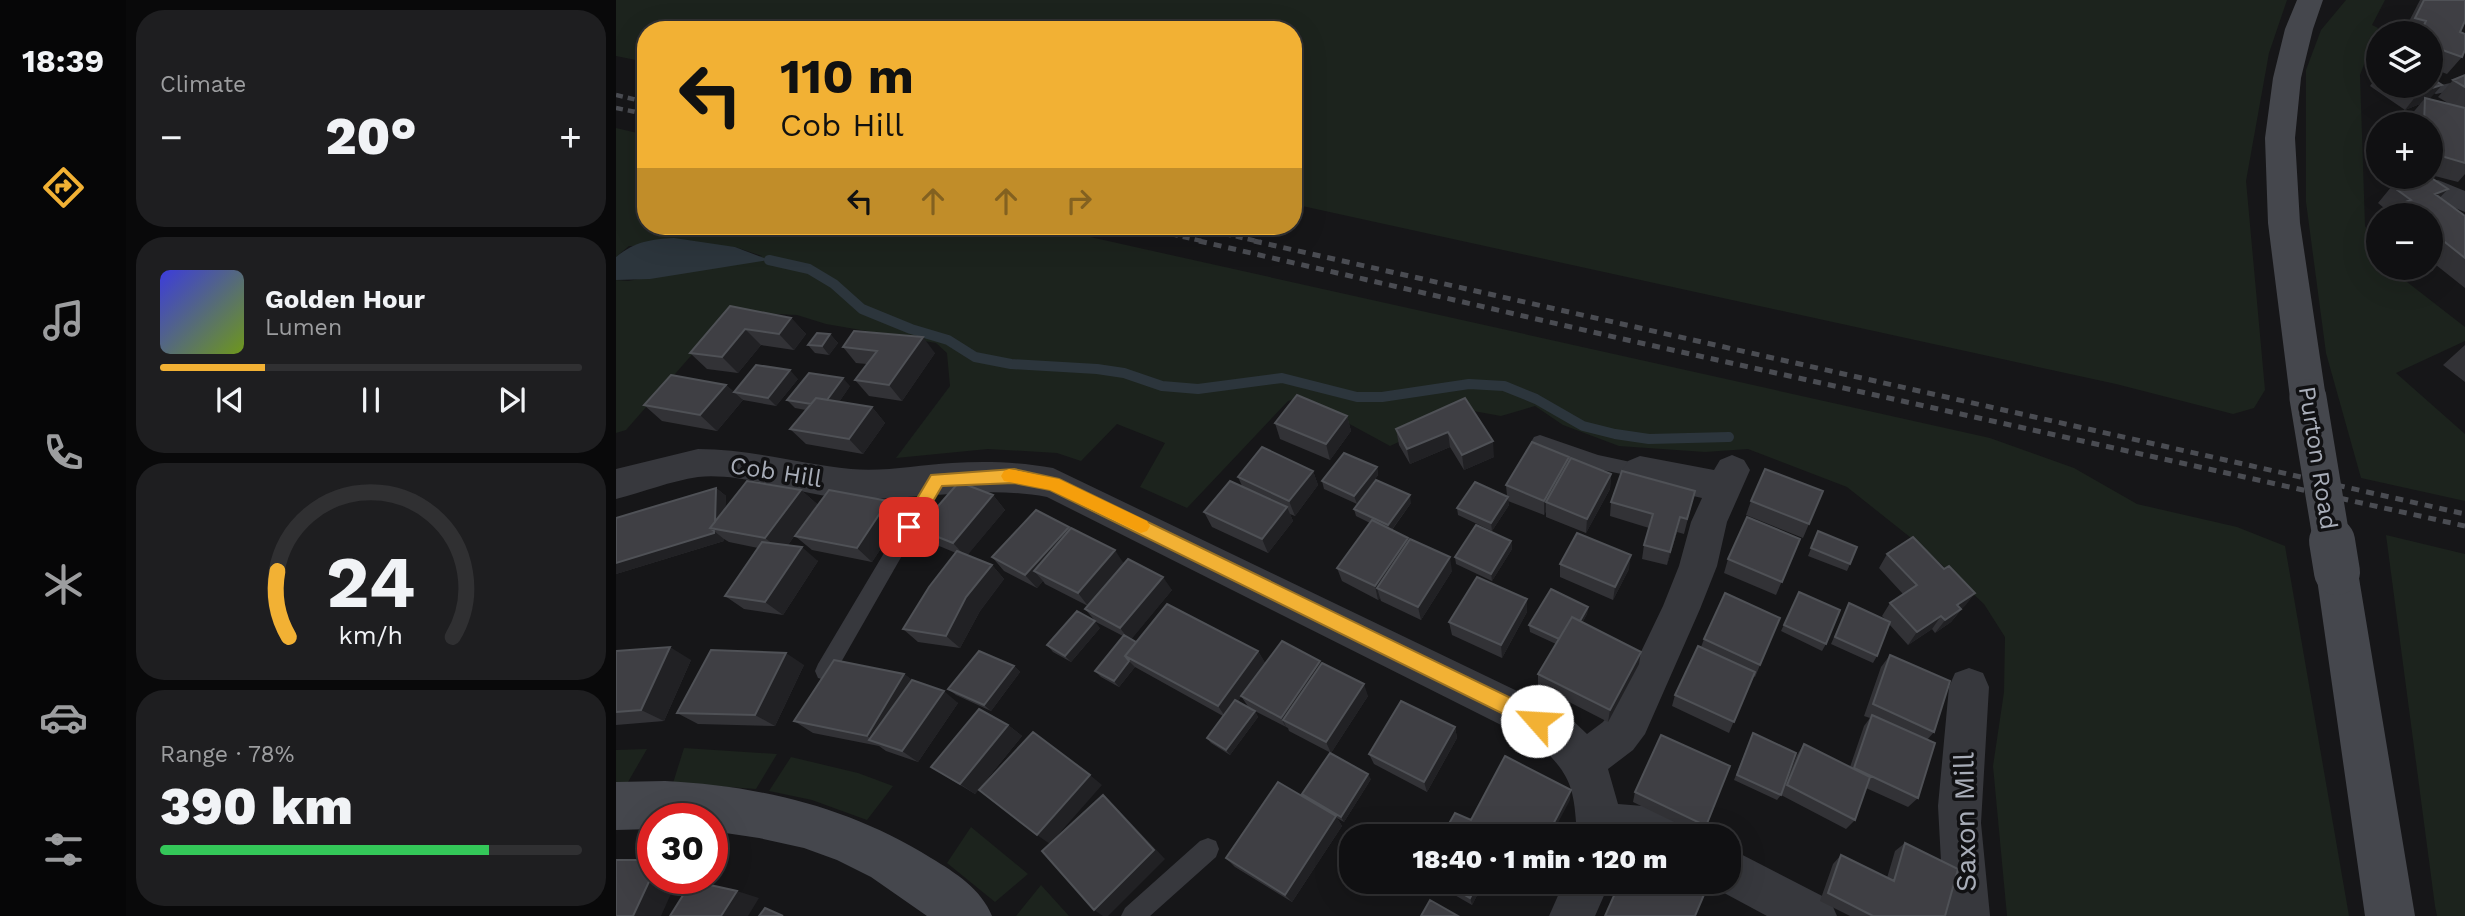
<!DOCTYPE html>
<html lang="en">
<head>
<meta charset="utf-8">
<style>
	body { margin:0; font-family:"Work Sans",sans-serif; background:#1e1e20; color:#f1f3f6; height:100vh; display:flex; flex-direction:column; font-size:26px; white-space:nowrap }
	* { box-sizing:border-box; margin:0 }
	p { font-size:23px; color:#9c9d9f }
	.icon { flex:none; width:38px; height:38px; fill:none; stroke:currentColor; stroke-width:2; stroke-linecap:round; stroke-linejoin:round }
	.map { position:relative; flex:1; overflow:hidden }
	.drawer { display:flex; flex-direction:column; gap:10px; padding:10px; background:#09090a; width:490px }
	.drawer>* { flex:none }
	.hud { position:absolute; left:21px; top:21px; width:665px; height:214px; border-radius:28px; box-shadow:0 7px 28px #0002,0 0 0 2px #303032; background:#f2b134; color:#111; overflow:hidden }
	.fabs { position:absolute; left:1750px; top:21px; display:grid; gap:14px }
	.fabs a { display:grid; place-items:center; width:77px; height:77px; border-radius:50%; background:#101012; box-shadow:0 7px 28px #0002,0 0 0 2px #303032; font-size:35px }
	.speed { position:absolute; left:21px; top:803px; display:flex; gap:14px; font-size:35px; font-weight:700; text-align:center }
	.speed>* { display:grid; place-content:center; width:91px; height:91px; border-radius:50%; background:#101012; box-shadow:0 7px 28px #0002,0 0 0 2px #303032; line-height:1 }
	.speed .limit { border:10px solid #d22; background:#fff; color:#111 }
	.pin { position:absolute; display:grid; place-items:center; width:60px; height:60px; color:#fff; margin:-30px; border-radius:14px; box-shadow:0 4px 10px #0006 }
	.me { position:absolute; width:77px; margin:-38px; rotate:296deg; stroke-linejoin:round; filter:drop-shadow(0 0 5px #0008) }
	.turn { display:flex; align-items:center; gap:24px; height:147px; padding:0 28px; font-size:32px }
	.turn .icon { width:91px; height:91px; stroke-width:2.5 }
	.turn b { display:block; font-size:49px; line-height:60px }
	.lanes { display:flex; align-items:center; height:66px; padding:0 28px; background:#0003; justify-content:center; gap:35px; direction:ltr }
	.lanes .off { opacity:.35 }
	.big { font-size:52px; font-weight:800; line-height:1.1 }
	.drawer .card { flex:1; display:flex; flex-direction:column; justify-content:center; gap:10px; min-width:0; padding:0 24px; border-radius:28px; background:#1e1e20 }
	.drawer .dial { align-items:center; gap:0 }
	.dial svg { height:182px; overflow:visible; fill:none; stroke:#303032; stroke-width:7; stroke-linecap:round; text-anchor:middle }
	.dial text { fill:#f1f3f6; stroke:none }
	.song { display:flex; align-items:center; gap:21px }
	.cover { width:84px; height:84px; border-radius:10px; background:linear-gradient(135deg,hsl(240 70% 55%),hsl(80 70% 35%)) }
	.played { height:7px; border-radius:4px; background:linear-gradient(90deg,#f2b134 25%,#303032 25%) }
	.keys { display:flex; justify-content:space-around; direction:ltr }
	.heat { display:flex; justify-content:space-between; align-items:center; font-size:38px; direction:ltr }
	.charge { height:10px; border-radius:5px; background:linear-gradient(90deg,#34c759 78%,#303032 0) }
	.trip { position:absolute; left:723px; top:824px; width:402px; height:70px; border-radius:28px; background:#101012; box-shadow:0 7px 28px #0002,0 0 0 2px #303032; font-weight:800; line-height:70px; text-align:center }
	main { display:flex; flex:1; min-height:0 }
	.dock { display:flex; flex-direction:column; width:126px; justify-content:space-around; align-items:center; background:#060607; color:#9c9d9f }
	.dock .icon { width:49px; height:49px }
	.dock .current { color:#f2b134 }
	.dock b { font-size:32px; color:#f1f3f6 }
	.map>svg:first-child { display:block }
</style>
</head>
<body>
<main>
<nav class="dock">
<b>18:39</b>
<svg class="icon current" aria-label="directions" viewBox="0 0 24 24"><path d="M12 3l9 9-9 9-9-9zM9 14v-3h6M13 9l2 2-2 2"/></svg>
<svg class="icon" aria-label="music" viewBox="0 0 24 24"><path d="M9 18V5l10-2v13"/><circle cx="6" cy="18" r="3"/><circle cx="16" cy="16" r="3"/></svg>
<svg class="icon" aria-label="phone" viewBox="0 0 24 24"><path d="M5 4h4l2 5-3 2q2 4 5 5l2-3 5 2v4C11 20 4 13 5 4z"/></svg>
<svg class="icon" aria-label="climate" viewBox="0 0 24 24"><path d="M12 3v18M4 7l16 10M4 17L20 7"/></svg>
<svg class="icon" aria-label="car" viewBox="0 0 24 24"><path d="M5 17H2v-5l4-1 3-4h7l3 4 3 1v5h-3M9 17h6M6 11h13"/><circle cx="7" cy="17" r="2"/><circle cx="17" cy="17" r="2"/></svg>
<svg class="icon" aria-label="filters" viewBox="0 0 24 24"><path d="M4 7h16M4 17h16"/><circle cx="9" cy="7" r="2"/><circle cx="15" cy="17" r="2"/></svg>
</nav>
<section class="drawer">
<div class="card"><p>Climate</p>
<div class="heat"><a>−</a><b class="big">20°</b><a>+</a></div>
</div>
<div class="card">
<div class="song"><i class="cover"></i><div><b>Golden Hour</b><p>Lumen</p></div></div>
<div class="played"></div>
<div class="keys"><svg class="icon" aria-label="previous" viewBox="0 0 24 24"><path d="M18 5L8 12l10 7zM5 5v14"/></svg><svg class="icon" aria-label="pause" viewBox="0 0 24 24"><path d="M8 5v14M16 5v14"/></svg><svg class="icon" aria-label="next" viewBox="0 0 24 24"><path d="M6 5l10 7-10 7zM19 5v14"/></svg></div>
</div>
<div class="card dial"><svg viewBox="0 0 100 80">
<path d="M14 69A42 42 0 1 1 86 69"/>
<path d="M14 69A42 42 0 0 1 9 40" stroke="#f2b134"/>
<text x="50" y="56" font-size="32" font-weight="700">24</text>
<text x="50" y="72" font-size="11">km/h</text>
</svg></div>
<div class="card"><p>Range · 78%</p><b class="big">390 km</b><div class="charge"></div></div>
</section>
<div class="map">
<svg width="1849" height="916" viewBox="0 0 1849 916">
	<rect width="100%" height="100%" fill="#161618"/>
	<!-- green -->
	<path fill="#1c231d" d="M0,0H1671L1653,53L1630,181L1649,390L1638,408L1617,414L1500,384L677,204V30H30V62L0,56Z
		M1730,0H1769L1756,25L1762,28L1744,75L1749,226L1762,249V268H1773L1849,327V341L1780,373L1849,434V501L1745,478L1710,353L1690,202V70L1705,30Z
		M0,128L30,135V226H425L1374,438L1458,468L1521,504L1621,527L1669,546L1733,916H1391L1377,766L1388,692L1389,637L1368,604L1309,549L1231,487L1132,449L1089,452L1003,446L947,425L919,406L885,416L852,410L774,446L684,397L672,401L571,508L524,487L549,443L501,424L465,461L441,453L372,449L280,458L334,386L331,353L320,343L210,324L181,315L139,313L94,334L10,430L0,433V280L12,281L146,256L119,247L13,246L0,257Z
		M1770,535L1849,554V916H1821L1819,906Z
		M68,748L161,754L140,789L57,783Z
		M31,749L12,782L0,783V750Z
		M175,757L242,773L277,786L251,820L196,800L153,791Z
		M355,827L412,874L379,902L331,863Z
		M425,885L453,916H400Z"/>
	<!-- water -->
	<path fill="#2c353c" d="M58,238L119,247L153,260L34,279L0,280V257C18,242 35,239 58,238Z"/>
	<g fill="none" stroke-linecap="round" stroke-linejoin="round">
		<!-- stream -->
		<path stroke="#2c353c" stroke-width="10" d="M153,260L193,269L218,284L246,309L295,329L332,340L359,357L395,364L481,369L508,373L546,386L582,389L666,378L741,397H766L853,384L888,386L920,399L967,426L999,434L1033,439L1113,437"/>
		<!-- service -->
		<path fill="#37383d" fill-rule="evenodd" d="M1849,80V88L1820,94L1801,86H1820Z
			M924,435L982,455L1024,464L1030,466L1033,471L1030,476L1024,478L982,469L918,447L915,442L918,437Z
			M321,472L327,474L330,479L327,484L216,678L209,680L202,678L199,671L202,664L315,474Z
			M592,838L600,841L603,849L600,857L534,916H505L509,908L584,841Z"/>
		<!-- minor -->
		<path fill="#37383d" fill-rule="evenodd" d="M1822,180L1849,191V212L1812,197L1808,190L1812,183Z
			M82,449C134,449 184,464 235,469C269,472 302,465 336,463C371,461 403,462 437,468L951,715L971,734L987,722L999,706L1047,606L1063,566L1075,522L1086,498L1012,481L1006,471L1012,461L1024,456L1098,470L1104,460L1116,455L1128,460L1134,470L1111,522L1101,566L1084,609L1029,734L1017,750L992,769L1002,804L1027,806L1064,820L1070,836H961C958,790 957,776 921,743L431,497C367,485 304,500 240,499C190,498 131,472 82,477C55,481 27,492 0,499V469Z
			M1353,668L1367,673L1373,687L1365,823L1374,916H1328L1322,806L1333,687L1339,673Z
			M1113,848L1214,900L1221,916H1151L1097,887L1095,882H1113Z
			M948,882H994L979,916H933Z"/>
		<!-- secondary -->
		<path fill="#45474d" fill-rule="evenodd" d="M1681,0H1707L1697,29L1685,78L1679,138L1684,223L1710,398L1705,408L1692,412L1679,408L1674,398L1652,223L1649,138L1657,78L1669,29Z
			M1721,554L1736,559L1742,572L1799,916H1749L1700,572L1706,559Z
			M49,781C145,786 233,807 315,858C340,873 365,889 376,916H311L255,877L221,860L188,848L143,838L96,831V819H37V829L0,830V782Z"/>
		<!-- rail-far1 -->
		<path stroke="#4a4c52" stroke-width="4.5" stroke-dasharray="7 5" stroke-linecap="butt" d="M0,95L30,102
			M0,108L30,114
			M520,226L590,242
			M573,226L645,242"/>
		<!-- rail -->
		<path stroke="#4a4c52" stroke-width="5" stroke-dasharray="8 7" stroke-linecap="butt" d="M583,241L1007,339L1849,526
			M638,241L1849,514"/>
		<!-- secondary-bridge-far1 -->
		<path stroke="#45474d" stroke-width="37" d="M1692,398L1716,543"/>
		<!-- secondary-bridge -->
		<path stroke="#45474d" stroke-width="46" d="M1716,541L1721,572"/>
	</g>
	<!-- wall -->
	<path fill="#323236" d="M1804,0H1849L1844,32L1846,57L1831,74L1815,68V33H1787Z
		M1762,75V86H1815L1813,99L1835,105L1822,97L1837,80L1849,75V174L1842,182L1815,175V124H1795V115L1804,104L1789,110L1754,86Z
		M1776,186L1824,198L1849,216V288L1815,261V215H1772L1774,213L1762,203Z
		M1760,219H1762V238H1759L1752,228Z
		M1784,268H1806L1800,274L1796,276Z
		M114,306L175,318L190,334L178,350L145,345L122,373L91,369L74,353Z
		M214,334L222,343L213,355L199,353L192,345Z
		M1849,345V382L1827,365Z
		M227,347L319,353L286,401L253,396L239,380L251,364L240,363Z
		M182,379L160,406L127,400L118,392Z
		M110,385L127,400L101,431L46,421L28,405Z
		M234,386L223,402L256,407L269,423L247,454L190,444L174,429L190,410L179,408L171,400Z
		M849,398L878,457L848,470L834,447L794,464L783,445L780,429Z
		M731,416L735,431L714,460L664,439L659,423Z
		M953,457V463L995,474L994,489L970,533L930,517V511L928,515L892,501L893,505L876,531L842,515L841,508L891,496L890,485Z
		M761,467L762,475L741,504L708,489L706,481Z
		M697,471L702,485L679,516L674,514L677,521L652,553L596,527L588,512L626,486L622,477Z
		M100,488L110,496L109,509L185,490L201,504L172,545L202,561L167,615L128,609L109,596L142,548L113,542L108,539V541L0,574V518Z
		M1079,491L1068,534L1061,532L1051,565L1026,559L1028,545L1033,528L994,516L995,502Z
		M1207,491L1187,538L1130,515L1135,501Z
		M377,495L389,510L351,555L376,565L388,579L364,611L344,648L302,642L287,629L340,553L316,543L302,529Z
		M272,501L287,515L256,562L196,550L179,536Z
		M795,503L776,530L836,571L805,620L765,601L764,598L762,600L726,581L721,568L754,523L740,516L738,509Z
		M453,527L455,529L508,563L556,590L515,639L520,642L642,651L649,663L622,701L633,708L625,696L706,664L752,696L715,753L673,731L672,728L633,708L639,711L642,717L614,755L595,743L591,738L607,716L519,667L503,687L485,677L479,671L507,636L480,622L469,609L472,606L429,584L427,581L421,588L388,571L376,557Z
		M1202,531L1234,564L1231,571L1192,556Z
		M1184,539L1160,595L1108,573L1112,559Z
		M895,541L896,549L876,581L840,564L839,557Z
		M1271,554L1328,569L1359,593L1335,622L1319,633L1316,629L1292,645L1273,624L1261,656L1257,663L1215,644L1233,603L1269,619L1266,616L1274,603L1287,594L1263,568Z
		M944,564L1013,569L997,600L944,577Z
		M1183,592L1210,644L1206,651L1165,631Z
		M911,599V612L886,658L836,635L833,622Z
		M972,607L971,614L966,623L1023,664L992,722L922,686V674L940,644L914,632L913,625Z
		M1164,618L1139,677L1137,676L1113,733L1056,706L1059,695L1085,647L1088,639Z
		M484,628L455,662L437,652L431,645Z
		M0,651L75,660L48,721L0,725Z
		M1274,655L1318,732L1311,740L1302,798L1292,807L1250,788L1239,820L1230,829L1165,795L1161,800L1118,780L1137,733L1166,792L1181,755L1188,744L1234,767L1248,726L1254,718L1248,716L1265,667Z
		M188,665L159,726L82,724L61,713Z
		M398,666L404,672L375,711L340,695L332,689Z
		M288,674L296,680L342,703L302,762L270,751L263,746L197,733L178,721Z
		M392,725L406,736L359,794L315,767Z
		M839,727L841,738L811,792L758,764L753,754Z
		M755,779L728,822L721,818L726,826L676,902L619,867L610,858L688,797L686,794Z
		M1019,792L1090,826L1085,835L1017,802Z
		M1289,843L1329,916H1234L1204,901L1217,864L1225,855L1271,878L1279,851Z
		M816,882H868L856,905Z"/>
	<!-- shaded-wall -->
	<path fill="#212124" d="M1826,85L1811,102L1809,98L1804,104L1789,110L1803,92Z
		M1832,189L1816,206L1819,194Z
		M175,318L190,334L178,350L163,334Z
		M129,329L145,345L122,373L106,357Z
		M214,334L222,343L213,355L206,346Z
		M307,337L319,353L286,401L273,385Z
		M174,370L182,379L160,406L152,398Z
		M227,378L234,386L215,414L207,406Z
		M110,385L127,400L101,431L84,415Z
		M256,407L269,423L247,454L233,439Z
		M731,416L735,431L714,460L710,444Z
		M832,432L834,447L794,464L791,449Z
		M877,441L878,457L848,470L846,455Z
		M953,457L952,472L930,502V511L928,515V501Z
		M761,467L762,475L741,504L738,496Z
		M697,471L702,485L679,516L673,501Z
		M995,474L994,489L970,533L971,519Z
		M100,488L110,496L108,531L98,529Z
		M185,490L201,504L167,552L149,538Z
		M377,495L389,510L350,557L337,543Z
		M794,495L795,503L774,532L772,525Z
		M892,497L893,505L876,531L875,523Z
		M272,501L287,515L256,562L241,548Z
		M671,507L677,521L652,553L646,539Z
		M1064,517L1061,532L1051,565L1054,552Z
		M453,527L463,541L418,571L427,581L421,588L409,575Z
		M98,531L108,539V541L0,574V563Z
		M792,538L795,552L761,588L764,598L762,600L759,586Z
		M895,541L896,549L876,581L875,574Z
		M186,547L202,561L167,615L149,602Z
		M499,550L508,564L472,606L462,593Z
		M1015,555L1013,569L997,600L999,587Z
		M834,557L836,571L805,620L802,607Z
		M376,565L388,579L364,611L344,648L330,636L350,597Z
		M547,577L556,590L514,641L504,628Z
		M1359,593L1349,606L1341,612L1345,609L1335,622L1319,633L1341,605Z
		M911,599V612L886,658L885,645Z
		M972,607L971,614L961,633V626Z
		M1325,616L1316,629L1292,645L1301,632Z
		M479,621L484,628L455,662L449,656Z
		M54,647L75,660L48,721L25,710Z
		M642,651L649,663L610,718L602,706Z
		M1025,652L1023,664L992,722L994,710Z
		M170,653L188,665L159,726L139,715Z
		M513,661L519,667L503,687L498,681Z
		M704,661L710,673L667,720L671,729L665,718Z
		M398,666L404,672L375,711L368,705Z
		M288,674L304,686L260,742L251,736Z
		M748,684L752,696L715,753L710,742Z
		M328,691L342,703L302,762L286,751Z
		M639,711L642,717L614,755L610,750Z
		M392,725L406,736L359,794L344,784Z
		M839,727L841,738L811,792L808,782Z
		M752,774L755,779L728,822L725,817Z
		M474,775L486,785L434,844L421,835Z
		M955,790L954,800L935,836H931Z
		M487,795L498,805L549,859L492,916H487L478,910Z
		M720,816L726,826L676,902L669,895Z
		M37,873V878H62L45,916H17Z
		M862,882H868L856,905L854,898Z
		M121,891L143,898L132,916H105Z"/>
	<!-- building -->
	<path fill="#3f3f44" stroke="#4f5156" stroke-width="2" d="M1808,0H1849V21L1844,32L1849,34V50L1846,57L1815,46V33H1804L1810,21L1799,18Z
		M1849,75V87L1837,80Z
		M1815,78L1826,85L1803,92L1793,86H1815Z
		M1809,98L1849,108V163L1815,153V124H1808Z
		M1802,177H1814L1832,189L1819,194L1849,216V258L1815,231V215H1794L1781,205L1795,200L1776,186Z
		M114,306L175,318L163,334L129,329L106,357L74,353Z
		M238,331L307,337L273,385L239,380L261,351L227,347Z
		M201,333L214,334L206,346L192,345Z
		M140,365L174,370L152,398L118,392Z
		M193,373L227,378L211,400L200,398L195,404L171,400Z
		M55,375L110,385L84,415L28,405Z
		M681,395L731,416L710,444L659,423Z
		M200,398L256,407L233,439L174,429Z
		M849,398L877,441L846,455L832,432L791,449L780,429Z
		M916,442L953,457L928,501L890,485Z
		M646,447L697,471L673,501L622,477Z
		M728,453L761,467L738,496L706,481Z
		M955,458L995,474L971,519L930,502Z
		M1149,469L1207,491L1193,524L1135,501Z
		M1006,471L1079,491L1071,519L1064,517L1054,552L1028,545L1037,514L995,502Z
		M760,480L794,495L772,525L738,509Z
		M131,481L185,490L149,538L94,528Z
		M614,481L671,507L646,539L588,512Z
		M343,482L377,495L337,543L302,529Z
		M859,482L892,497L875,523L841,508Z
		M100,488L99,522L94,528L98,531V533L0,563V518Z
		M213,490L272,501L241,548L179,536Z
		M420,510L453,527L409,575L376,557Z
		M1131,517L1184,539L1166,582L1112,559Z
		M756,520L792,538L759,586L721,568Z
		M860,525L895,541L875,574L839,557Z
		M455,528L499,550L462,593L418,571Z
		M1202,531L1241,547L1234,564L1195,548Z
		M961,533L1015,555L999,587L944,564Z
		M1297,537L1328,569L1333,566L1359,593L1341,605L1345,609L1329,620L1325,616L1301,632L1274,603L1301,585L1271,554Z
		M794,539L834,557L802,607L761,588Z
		M146,542L186,547L149,602L109,596Z
		M341,551L376,565L350,597L330,636L287,629L313,587Z
		M512,559L547,577L504,628L469,609Z
		M861,577L911,599L885,645L833,622Z
		M935,589L972,607L964,621L956,617L943,639L913,625Z
		M1183,592L1224,610L1210,644L1168,625Z
		M1109,593L1164,618L1144,665L1088,639Z
		M1233,603L1274,622L1261,656L1219,637Z
		M551,604L642,651L602,706L509,656Z
		M461,611L479,621L449,656L431,645Z
		M956,617L1025,652L994,710L922,674Z
		M508,635L520,642L509,656L513,661L498,681L479,671Z
		M666,641L704,661L665,718L625,696Z
		M1082,646L1139,672L1118,722L1059,695Z
		M54,647L25,710L0,712V651Z
		M95,650L170,653L139,715L61,713Z
		M363,651L398,666L368,705L332,689Z
		M1274,655L1334,681L1318,732L1257,704Z
		M218,660L288,674L251,736L178,721Z
		M706,663L748,684L710,742L667,720Z
		M296,680L328,691L286,751L253,740Z
		M619,700L639,711L610,750L591,738Z
		M785,701L839,727L808,782L753,754Z
		M363,709L392,725L344,784L315,767Z
		M1256,715L1319,743L1302,798L1238,768Z
		M417,732L474,775L421,835L363,790Z
		M1137,733L1180,753L1165,795L1121,775Z
		M1045,735L1114,766L1090,826L1019,792Z
		M1188,744L1254,777L1239,820L1171,785Z
		M714,753L752,774L725,817L686,794Z
		M889,756L955,790L931,836H826L839,813L855,820Z
		M662,782L720,816L669,895L610,858Z
		M487,795L538,850L478,910L426,851Z
		M1289,843L1342,869L1329,916H1257L1212,893L1225,855L1278,881Z
		M0,860H37V873L17,916H0Z
		M76,881L121,891L105,916H54Z
		M827,882H862L854,898Z
		M1004,882H1075L1090,890L1079,916H989Z
		M814,900L842,916H805Z
		M149,908L167,916H143Z"/>
	<!-- route -->
	<path fill="#f2b134" stroke="#9d7322" stroke-width="2" d="M398,469L443,479L928,714L930,721L928,727L921,730L914,727L434,490L398,483L326,486L299,532H287L285,527L287,522L315,475Z"/>
	<!-- slow -->
	<path fill="#f59e0b" d="M393,469L443,479L531,521L534,526L531,531L525,533L434,490L388,481L385,476L388,471Z"/>
	<g text-anchor="middle" dominant-baseline="central" stroke-width="7" stroke-linejoin="round" paint-order="stroke">
		<!-- street labels -->
		<g font-size="24" fill="#a8adb8" stroke="#111113">
			<text transform="translate(1702 458) rotate(81)">Purton Road</text>
			<text transform="translate(160 472) rotate(9)">Cob Hill</text>
		</g>
		<!-- near-street labels -->
		<g font-size="28" fill="#a8adb8" stroke="#111113">
			<text transform="translate(1349 822) rotate(-91)">Saxon Mill</text>
		</g>
	</g>
</svg>
<div class="fabs">
<a><svg class="icon" aria-label="layers" viewBox="0 0 24 24"><path d="M12 4l9 5-9 5-9-5zM3 14l9 5 9-5"/></svg></a>
<a>+</a>
<a>−</a>
</div>
<div class="speed"><div class="limit">30</div></div>
<div class="pin" style="left:293px;top:527px;background:#d93025"><svg class="icon" aria-label="arrive" viewBox="0 0 24 24"><path d="M6 21V4h12l-3 4 3 4H6"/></svg></div>
<svg class="me" style="left:921px;top:721px" viewBox="-20 -20 40 40"><circle r="19" fill="#fff"/><path d="M0-13L10 11 0 6-10 11z" fill="#f2b134"/></svg>
<div class="trip">18:40 · 1 min · 120 m</div>
<div class="hud">
<div class="turn"><svg class="icon" aria-label="left" viewBox="0 0 24 24"><path d="M17 20v-9H6M10 6l-5 5 5 5"/></svg><div><b>110 m</b>Cob Hill</div></div>
<div class="lanes"><svg class="icon" aria-label="left" viewBox="0 0 24 24"><path d="M17 20v-9H6M10 6l-5 5 5 5"/></svg><svg class="icon off" aria-label="ahead" viewBox="0 0 24 24"><path d="M12 20V5M6 11l6-6 6 6"/></svg><svg class="icon off" aria-label="ahead" viewBox="0 0 24 24"><path d="M12 20V5M6 11l6-6 6 6"/></svg><svg class="icon off" aria-label="right" viewBox="0 0 24 24"><path d="M7 20v-9h11M14 6l5 5-5 5"/></svg></div>
</div>
</div>
</main>
</body>
</html>
